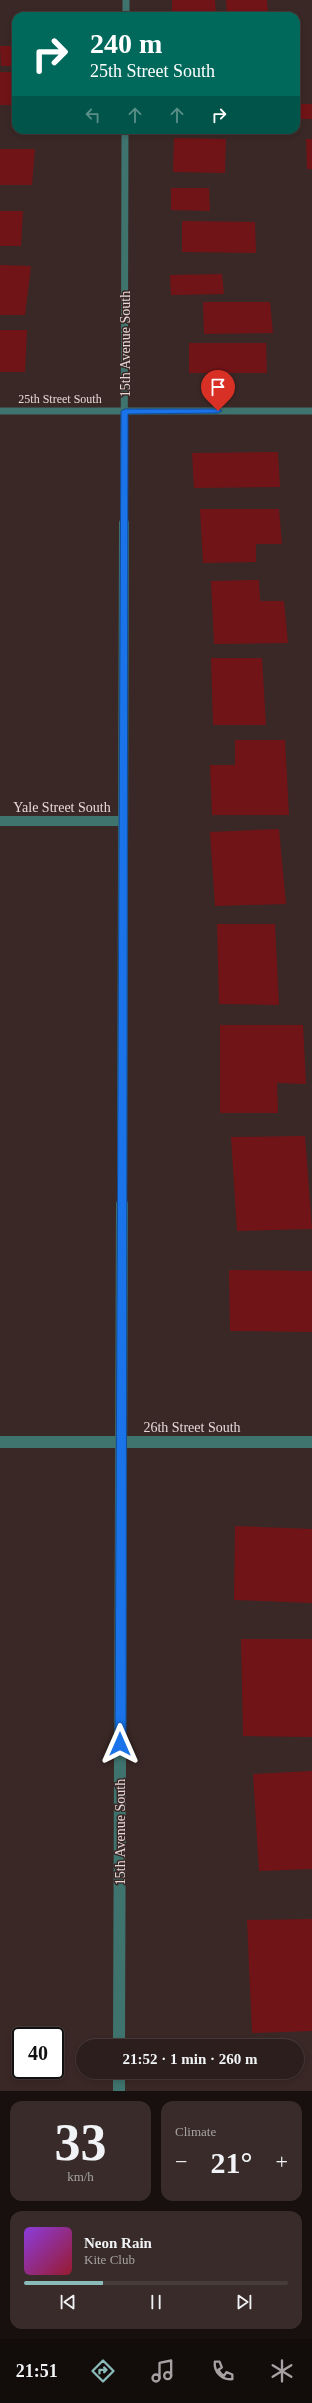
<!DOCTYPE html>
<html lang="en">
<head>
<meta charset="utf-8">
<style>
	body { margin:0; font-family:Georgia,serif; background:#382b29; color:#f1f3f6; height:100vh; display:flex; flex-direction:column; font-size:15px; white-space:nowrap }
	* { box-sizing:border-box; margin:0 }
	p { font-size:13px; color:#a6a2a3 }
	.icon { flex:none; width:22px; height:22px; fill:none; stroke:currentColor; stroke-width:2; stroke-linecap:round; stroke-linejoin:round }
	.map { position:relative; height:2091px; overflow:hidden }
	.sheet { display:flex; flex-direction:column; gap:10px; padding:10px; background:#18100f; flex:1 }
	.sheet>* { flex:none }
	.top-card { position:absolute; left:12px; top:12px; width:288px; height:122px; border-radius:12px; box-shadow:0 2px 6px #0003,0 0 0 1px #483c3b; background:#00695c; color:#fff; overflow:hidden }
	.speed { position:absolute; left:12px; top:2027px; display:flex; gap:8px; font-size:20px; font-weight:700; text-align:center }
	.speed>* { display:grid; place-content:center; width:52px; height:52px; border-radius:50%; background:#2c1e1c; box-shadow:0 2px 6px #0003,0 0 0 1px #483c3b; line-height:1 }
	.speed .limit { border:2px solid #111; border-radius:6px; background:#fff; color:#111 }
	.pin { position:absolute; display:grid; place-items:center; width:34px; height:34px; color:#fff; margin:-41px -17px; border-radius:50% 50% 50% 0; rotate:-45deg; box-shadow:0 0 4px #0007 }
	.pin .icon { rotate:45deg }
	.me { position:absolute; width:44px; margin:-22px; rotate:0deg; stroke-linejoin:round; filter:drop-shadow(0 0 3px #0008) }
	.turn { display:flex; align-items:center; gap:14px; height:84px; padding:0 12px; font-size:18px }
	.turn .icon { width:52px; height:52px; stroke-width:2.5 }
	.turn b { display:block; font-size:28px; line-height:34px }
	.lanes { display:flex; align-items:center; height:38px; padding:0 12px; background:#0003; justify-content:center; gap:20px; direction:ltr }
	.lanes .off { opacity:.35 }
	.big { font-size:30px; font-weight:700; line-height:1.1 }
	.sheet .widget { flex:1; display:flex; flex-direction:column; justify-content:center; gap:6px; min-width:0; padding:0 14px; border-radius:12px; background:#382b29 }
	.sheet .dial { align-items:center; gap:0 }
	.dial b { font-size:52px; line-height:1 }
	.song { display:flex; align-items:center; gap:12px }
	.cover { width:48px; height:48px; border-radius:6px; background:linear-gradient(135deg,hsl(270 70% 55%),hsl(350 70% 35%)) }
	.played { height:4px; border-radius:2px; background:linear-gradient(90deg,#8bbbb9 30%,#483c3b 30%) }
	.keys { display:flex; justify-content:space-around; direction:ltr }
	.heat { display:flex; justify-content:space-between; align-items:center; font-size:22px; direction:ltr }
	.sheet .tiles { flex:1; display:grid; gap:10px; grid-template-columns:1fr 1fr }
	.widget:last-child { grid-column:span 2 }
	.trip { position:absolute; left:76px; top:2039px; width:228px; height:40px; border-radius:20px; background:#2c1e1c; box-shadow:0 2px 6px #0003,0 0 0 1px #483c3b; font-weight:700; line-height:40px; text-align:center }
	.tabs { display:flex; height:64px; justify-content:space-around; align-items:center; background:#120c0b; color:#a6a2a3 }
	.tabs .icon { width:28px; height:28px }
	.tabs .active { color:#8bbbb9 }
	.tabs b { font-size:18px; color:#f1f3f6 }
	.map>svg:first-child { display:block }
</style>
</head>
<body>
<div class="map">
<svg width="312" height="2091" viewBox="0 0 312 2091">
	<rect width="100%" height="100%" fill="#3a2826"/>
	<!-- building -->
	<path fill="#711417" d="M172,0H215L216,16H172Z
		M226,0H267L268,16H227Z
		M0,46H16V66H1Z
		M0,72H16V105H0Z
		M301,104H312V119H301Z
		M247,130H275V132L247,131Z
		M174,138L226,139L225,173L173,172Z
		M306,139H312V169H307Z
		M0,149H35L32,185H0Z
		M171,188H209L210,211L171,210Z
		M0,211H23L21,246H0Z
		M182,221L255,222L256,253L182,252Z
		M0,265L31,266L25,315H0Z
		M222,274L224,294L171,295L170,275Z
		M203,302H270L273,333L204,334Z
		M0,330H27L25,372H0Z
		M189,343H266L267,373H189Z
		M278,452L280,487L194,488L192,453Z
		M200,509H279L282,544H256V562L203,563Z
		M259,580L260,601H284L288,643L214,644L211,581Z
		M211,658H262L266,725H213Z
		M235,740H285L289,815H212L210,765H235Z
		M279,829L286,904L215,906L210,832Z
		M217,924H275L279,1005L219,1004Z
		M220,1025H303L306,1084L277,1083L278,1113H220Z
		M305,1136L312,1229L237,1231L231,1137Z
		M229,1270L312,1271V1332L230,1331Z
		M235,1526L312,1529V1603L234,1600Z
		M241,1639H312V1737L243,1736Z
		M312,1771V1869L259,1871L253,1774Z
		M312,1919V2031L252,2033L247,1920Z"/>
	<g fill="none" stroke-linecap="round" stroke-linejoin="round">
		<!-- minor-far2 -->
		<path stroke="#3f736d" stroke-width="7" d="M126,0V16
			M0,411H312
			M124,524L125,130"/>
		<!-- minor-far1 -->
		<path stroke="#3f736d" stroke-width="10" d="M0,821H123
			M122,1205L124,523"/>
		<!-- minor -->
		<path stroke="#3f736d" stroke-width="12" d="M0,1442H312
			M119,2046L122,1204
			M119,2072V2091"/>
	</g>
	<!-- route -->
	<path fill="#1a73e8" stroke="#114b97" d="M125,409H218L222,411L218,413L128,414L126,1744L120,1750L115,1744L121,411Z"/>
	<g text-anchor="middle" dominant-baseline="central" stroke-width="3" stroke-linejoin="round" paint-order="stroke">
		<!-- far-street labels -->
		<g font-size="12" fill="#e6d9d8" stroke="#3a2826">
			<text x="60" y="399">25th Street South</text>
		</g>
		<!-- street labels -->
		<g font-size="14" fill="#e6d9d8" stroke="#3a2826">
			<text transform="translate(125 344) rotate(-90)">15th Avenue South</text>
			<text x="62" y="807">Yale Street South</text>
			<text x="192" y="1427">26th Street South</text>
			<text transform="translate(120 1832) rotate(-90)">15th Avenue South</text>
		</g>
	</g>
</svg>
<div class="speed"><div class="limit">40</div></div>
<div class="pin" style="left:218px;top:411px;background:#d93025"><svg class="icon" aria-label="arrive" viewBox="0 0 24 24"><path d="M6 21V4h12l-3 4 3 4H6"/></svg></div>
<svg class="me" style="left:120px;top:1744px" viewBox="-20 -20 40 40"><path d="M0-17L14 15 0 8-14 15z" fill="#1a73e8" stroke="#fff" stroke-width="4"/></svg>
<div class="trip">21:52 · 1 min · 260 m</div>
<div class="top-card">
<div class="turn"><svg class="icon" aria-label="right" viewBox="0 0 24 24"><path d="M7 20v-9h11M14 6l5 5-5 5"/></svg><div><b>240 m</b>25th Street South</div></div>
<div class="lanes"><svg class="icon off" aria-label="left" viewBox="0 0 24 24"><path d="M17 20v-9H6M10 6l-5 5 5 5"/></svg><svg class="icon off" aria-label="ahead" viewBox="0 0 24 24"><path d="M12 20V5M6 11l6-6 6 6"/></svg><svg class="icon off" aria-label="ahead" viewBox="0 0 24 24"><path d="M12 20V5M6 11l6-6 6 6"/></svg><svg class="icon" aria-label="right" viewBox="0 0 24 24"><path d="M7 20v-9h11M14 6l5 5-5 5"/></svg></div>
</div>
</div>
<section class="sheet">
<div class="tiles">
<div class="widget dial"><b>33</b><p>km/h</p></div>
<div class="widget"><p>Climate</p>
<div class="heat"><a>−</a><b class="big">21°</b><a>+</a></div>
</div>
<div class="widget">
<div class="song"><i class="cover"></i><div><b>Neon Rain</b><p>Kite Club</p></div></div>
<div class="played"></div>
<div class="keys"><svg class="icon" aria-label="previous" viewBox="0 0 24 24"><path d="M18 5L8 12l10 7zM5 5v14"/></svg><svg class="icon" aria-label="pause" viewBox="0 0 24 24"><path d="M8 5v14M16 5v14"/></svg><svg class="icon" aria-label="next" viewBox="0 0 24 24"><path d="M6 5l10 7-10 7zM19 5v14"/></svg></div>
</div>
</div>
</section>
<nav class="tabs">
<b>21:51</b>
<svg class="icon active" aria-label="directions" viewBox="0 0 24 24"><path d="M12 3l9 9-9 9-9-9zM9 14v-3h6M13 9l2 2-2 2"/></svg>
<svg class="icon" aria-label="music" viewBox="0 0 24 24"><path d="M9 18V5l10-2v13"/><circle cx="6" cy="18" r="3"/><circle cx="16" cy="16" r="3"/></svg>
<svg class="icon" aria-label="phone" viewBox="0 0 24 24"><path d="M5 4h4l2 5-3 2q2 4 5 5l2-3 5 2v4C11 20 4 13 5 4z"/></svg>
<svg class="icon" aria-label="climate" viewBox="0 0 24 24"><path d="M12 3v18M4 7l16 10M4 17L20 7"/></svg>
</nav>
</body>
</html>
